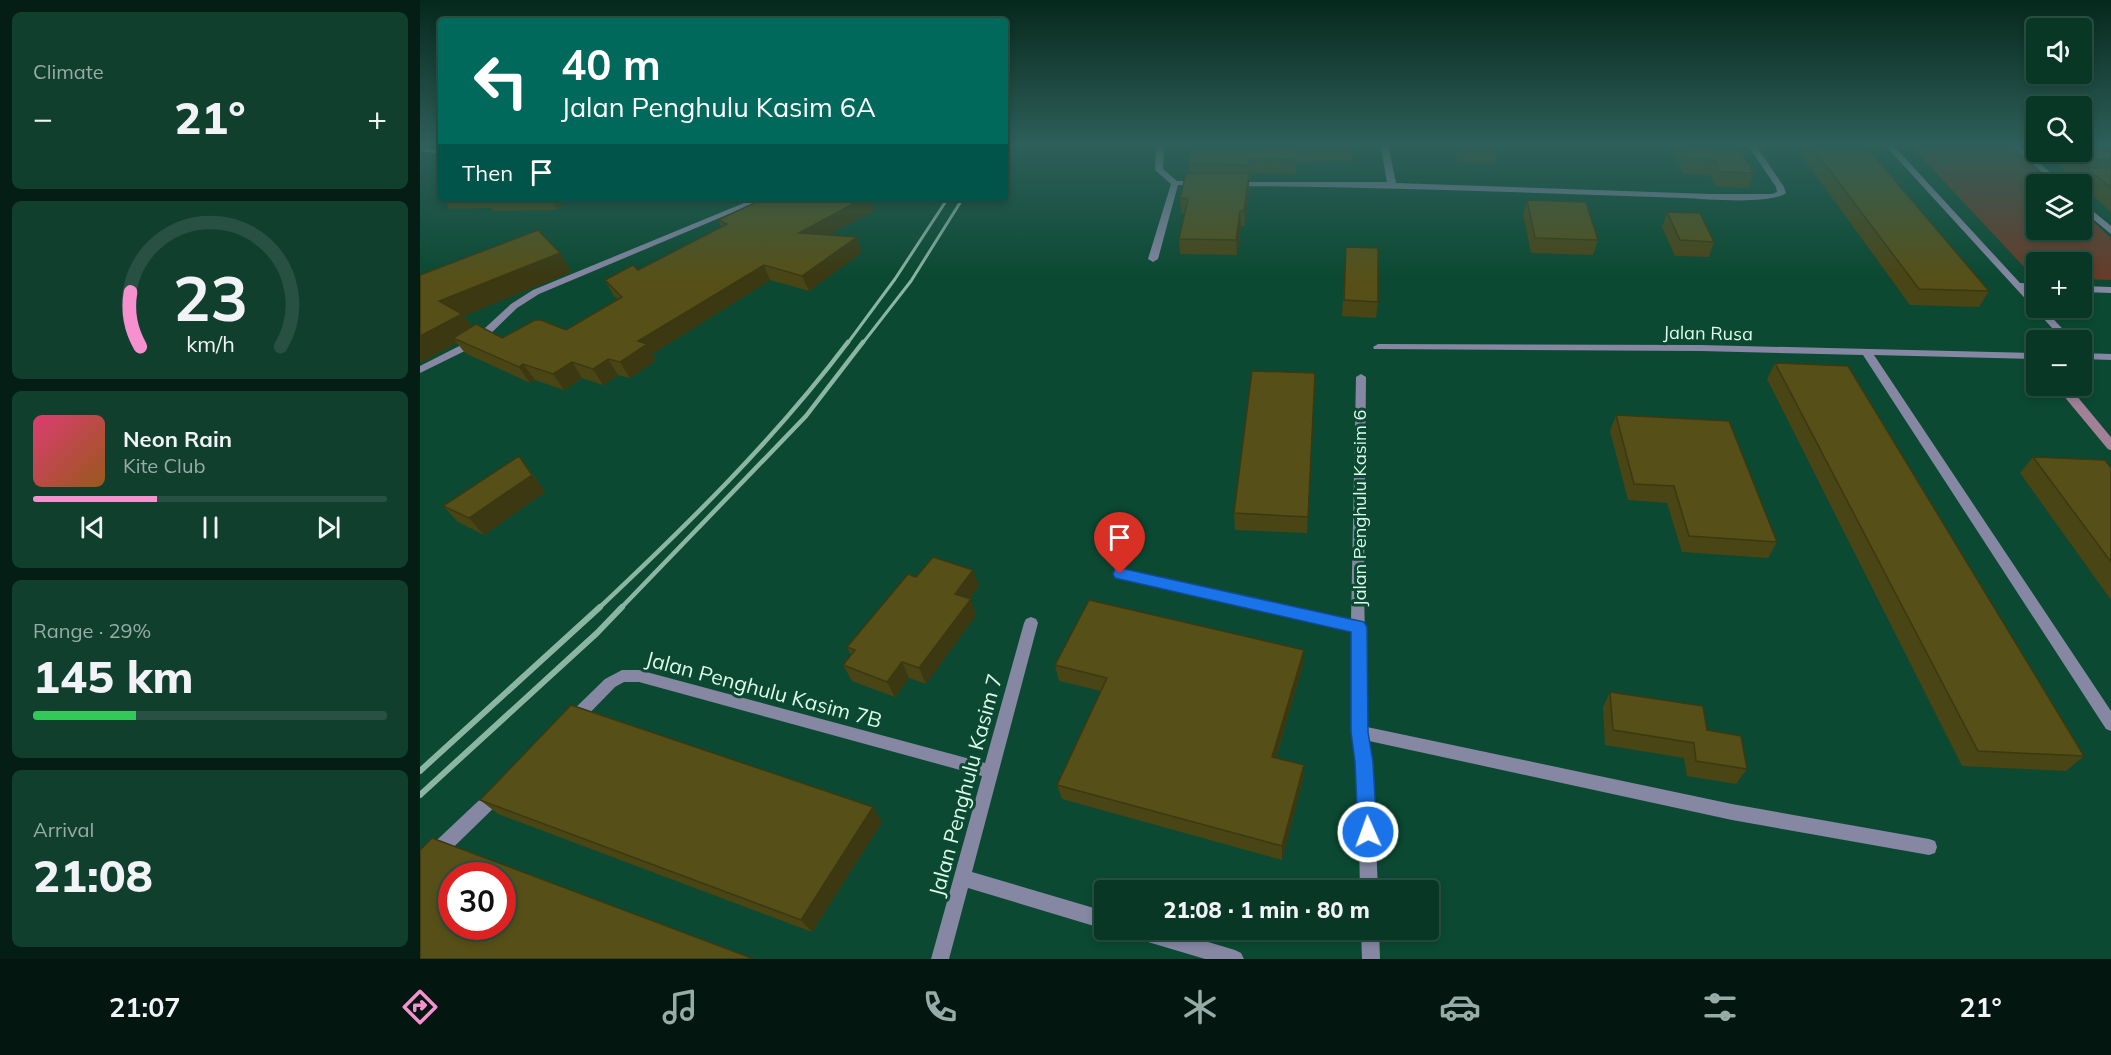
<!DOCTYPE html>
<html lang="en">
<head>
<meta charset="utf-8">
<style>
	body { margin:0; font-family:Mulish,sans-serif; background:#113f2e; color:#f1f3f6; height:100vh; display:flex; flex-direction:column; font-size:22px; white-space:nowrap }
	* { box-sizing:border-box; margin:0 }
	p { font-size:20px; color:#98aca7 }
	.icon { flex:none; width:33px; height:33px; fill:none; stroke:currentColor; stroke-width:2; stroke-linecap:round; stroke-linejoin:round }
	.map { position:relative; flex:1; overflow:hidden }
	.panel { display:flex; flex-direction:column; gap:12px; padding:12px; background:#041e15; width:420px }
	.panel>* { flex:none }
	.banner { position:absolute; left:18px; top:18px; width:570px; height:183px; border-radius:6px; box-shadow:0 3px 9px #0003,0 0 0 2px #295143; background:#00695c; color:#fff; overflow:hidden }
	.buttons { position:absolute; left:1606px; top:18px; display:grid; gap:12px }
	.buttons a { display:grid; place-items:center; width:66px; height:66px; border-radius:6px; background:#083726; box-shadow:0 3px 9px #0003,0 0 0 2px #295143; font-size:30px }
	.speed { position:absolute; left:18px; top:862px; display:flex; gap:12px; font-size:30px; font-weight:700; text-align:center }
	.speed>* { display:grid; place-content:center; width:78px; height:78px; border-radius:50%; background:#083726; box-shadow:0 3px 9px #0003,0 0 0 2px #295143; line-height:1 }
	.speed .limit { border:9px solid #d22; background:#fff; color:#111 }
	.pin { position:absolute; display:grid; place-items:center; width:51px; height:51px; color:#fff; margin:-62px -26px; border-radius:50% 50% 50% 0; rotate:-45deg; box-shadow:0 0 6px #0007 }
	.pin .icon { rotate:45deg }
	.me { position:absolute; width:66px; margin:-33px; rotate:358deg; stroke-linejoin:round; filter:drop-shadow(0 0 4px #0008) }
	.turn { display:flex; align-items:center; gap:21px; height:126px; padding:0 24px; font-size:27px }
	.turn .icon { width:78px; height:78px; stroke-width:2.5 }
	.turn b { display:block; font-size:42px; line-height:51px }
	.then { display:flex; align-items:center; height:57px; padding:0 24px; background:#0003; gap:12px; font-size:22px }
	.big { font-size:45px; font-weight:800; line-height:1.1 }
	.panel .card { flex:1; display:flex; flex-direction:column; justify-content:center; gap:9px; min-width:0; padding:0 21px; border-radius:9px; background:#113f2e }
	.panel .dial { align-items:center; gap:0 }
	.dial svg { height:156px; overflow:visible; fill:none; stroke:#295143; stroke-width:7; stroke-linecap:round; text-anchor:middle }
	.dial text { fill:#f1f3f6; stroke:none }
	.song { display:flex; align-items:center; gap:18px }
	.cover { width:72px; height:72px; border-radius:9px; background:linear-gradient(135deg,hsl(340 70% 55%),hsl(30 70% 35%)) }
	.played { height:6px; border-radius:3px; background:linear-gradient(90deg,#f690cf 35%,#295143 35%) }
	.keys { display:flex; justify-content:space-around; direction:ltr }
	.heat { display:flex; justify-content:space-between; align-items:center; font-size:33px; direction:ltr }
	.charge { height:9px; border-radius:4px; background:linear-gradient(90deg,#34c759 29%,#295143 0) }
	.trip { position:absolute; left:674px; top:880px; width:345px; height:60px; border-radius:6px; background:#083726; box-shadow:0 3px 9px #0003,0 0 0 2px #295143; font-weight:800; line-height:60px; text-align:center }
	.tabs { display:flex; height:96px; justify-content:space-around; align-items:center; background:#03160f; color:#98aca7 }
	.tabs .icon { width:42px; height:42px }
	.tabs .on { color:#f690cf }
	.tabs b { font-size:27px; color:#f1f3f6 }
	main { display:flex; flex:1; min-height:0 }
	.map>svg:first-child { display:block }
</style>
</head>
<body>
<main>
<section class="panel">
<div class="card"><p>Climate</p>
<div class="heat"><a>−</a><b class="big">21°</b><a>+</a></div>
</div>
<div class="card dial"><svg viewBox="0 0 100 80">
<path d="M14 69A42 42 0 1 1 86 69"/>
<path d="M14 69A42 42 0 0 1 9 41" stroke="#f690cf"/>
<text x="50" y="56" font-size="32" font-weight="700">23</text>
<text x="50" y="72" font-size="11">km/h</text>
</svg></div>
<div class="card">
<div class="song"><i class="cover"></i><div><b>Neon Rain</b><p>Kite Club</p></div></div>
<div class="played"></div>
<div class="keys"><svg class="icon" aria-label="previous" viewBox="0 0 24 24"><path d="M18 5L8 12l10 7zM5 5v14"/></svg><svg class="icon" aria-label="pause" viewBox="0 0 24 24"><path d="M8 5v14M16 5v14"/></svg><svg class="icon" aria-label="next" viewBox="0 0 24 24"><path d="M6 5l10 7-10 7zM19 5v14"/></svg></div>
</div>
<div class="card"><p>Range · 29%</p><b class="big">145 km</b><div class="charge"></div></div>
<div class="card"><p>Arrival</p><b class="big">21:08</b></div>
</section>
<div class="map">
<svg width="1691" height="959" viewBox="0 0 1691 959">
	<rect width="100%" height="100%" fill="#0b4932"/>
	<!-- green -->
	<path fill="#673c29" d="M1489,144H1589L1633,184H1617V230H1662V211L1691,238V280L1662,279V262H1617V273L1606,269Z"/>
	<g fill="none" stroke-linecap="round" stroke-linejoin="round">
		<!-- stream -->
		<path stroke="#a28096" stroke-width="10" d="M1642,386L1691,445"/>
		<!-- street -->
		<path fill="#8687a3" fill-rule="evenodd" d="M736,144H744L743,169L757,181H779L783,183L779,185H758L738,259L733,262L728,259L751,184L735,170Z
			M960,144H968L976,183L1291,194H1352L1357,192L1356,187L1327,144H1335L1364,187L1366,193C1351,205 1285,199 1264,198C1114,193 964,187 814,186L810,184L814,182H967Z
			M1464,144H1472L1600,283L1617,284V290L1606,289L1617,301V308H1623L1653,340H1643Z
			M1590,144H1598L1633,175L1691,176V180H1639L1643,184H1635Z
			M0,147L21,150V154L0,151Z
			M336,198H347L119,294L97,308L61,343L0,373V366L53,339L91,304L113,290Z
			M1662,202L1691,226V234L1662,210Z
			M1662,286L1691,287V293L1662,292Z
			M958,344L1280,345L1617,353V359L1454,355L1691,711V731L1686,729L1443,355L1280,351L954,349L953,347Z
			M1662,353L1691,354V360L1662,359Z
			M941,374L946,377L944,590L947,727L1312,804L1509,839L1515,841L1517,847L1515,853L1509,855L1312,820L949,741L954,793L958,891H940L938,793L932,732L931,631L700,579L695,578L693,574L695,570L700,569L931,620L936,377Z
			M611,617L616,619L618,623L552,872L684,911V929L548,888L529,959H511L562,776L219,682H204L195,687L157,726L152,728L147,726L144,721L147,716L185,679L202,670H219L565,763L604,623L606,619Z
			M77,786L83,789L85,794L83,799L6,874L0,876V856L71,789Z
			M709,930H748L815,950L821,953L824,959H785L718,939L712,936Z
			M941,930H959L960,959H942Z"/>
		<!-- rail-far2 -->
		<path stroke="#8cb6a4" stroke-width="3" d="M427,344L475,279L528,198
			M442,344L491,281L543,198"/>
		<!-- rail-far1 -->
		<path stroke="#8cb6a4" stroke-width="4.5" d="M179,608C267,525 355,439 428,342
			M201,608L386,416L443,342"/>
		<!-- rail -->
		<path stroke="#8cb6a4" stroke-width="6" d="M0,771L180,607
			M0,795L177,633L202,607"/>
	</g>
	<!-- wall -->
	<path fill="#4a4515" d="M1018,144H1076L1078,150L1075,164L1038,163L1036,149H1019Z
		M1248,144H1316L1334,173L1329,188L1296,187L1290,175L1263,174Z
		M1373,144H1444L1569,291L1559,307L1490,305Z
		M1691,144V212L1662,186V184H1660L1657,182L1663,173H1647L1624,152H1662Z
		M932,147L931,161L876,163V174L831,173V179H829V188L825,226H821L817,255L760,254L759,239L765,213H761L760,198L769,173V148Z
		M23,198H149L137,210L73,211L72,208L30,209Z
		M1107,200L1178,240L1173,255L1111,253L1103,214Z
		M455,210L408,235L442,252L389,291L350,280L232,354L236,360L210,378L198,375L183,385L162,378L144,390L115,380L110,383L45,353L37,343L0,363V275L140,253L151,272L44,316L52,327L82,338L146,330L198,299L194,296L185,280L218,270L301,227L298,220Z
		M1247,212L1294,242L1289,257L1255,256L1242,227Z
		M926,247L958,302L956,318L922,316Z
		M1355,363L1664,756L1646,771L1542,766L1347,379Z
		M895,373L887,533L815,530L814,513Z
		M1196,415L1357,542L1348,558L1262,552L1247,503L1208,500L1190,431Z
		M1613,457L1691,468V600L1600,473Z
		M111,472L125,492L64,535L38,522L23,506Z
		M553,570L559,586L549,599L556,615L506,684L489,678L475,697L432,681L423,665L431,655L427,647L496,577Z
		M635,665H883L856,758L884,765L883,779L862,860L642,799L637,785L681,691L639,681Z
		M1190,692L1287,730L1327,769L1316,784L1267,776L1264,758L1185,745L1183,707Z
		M60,800L462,822L392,932L78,814Z"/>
	<!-- shaded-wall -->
	<path fill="#3c3811" d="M829,173V188L825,226L824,211Z
		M130,198H149L137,210Z
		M444,198H451L455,210L385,248L379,233Z
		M820,211L821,226L817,255L816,240Z
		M437,237L442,252L389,291L382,276Z
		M140,253L151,272L44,316L56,333L33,338L37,343L0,363V336L19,301Z
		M344,265L350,280L232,354L236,360L210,378L200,362L218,341Z
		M188,359L198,375L183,385L173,369Z
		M152,362L162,378L144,390L133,374Z
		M103,364L115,380L110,383L99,367Z
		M99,456L125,492L64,535L49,518Z
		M553,570L559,586L541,610L535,594Z
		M551,599L556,615L506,684L499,668Z
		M884,650L883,665L852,771V757Z
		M482,662L489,678L475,697L467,682Z
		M884,765L883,779L862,860V846Z
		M453,807L462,822L392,932L381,920Z"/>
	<!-- building -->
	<path fill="#565018" stroke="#3c3811" stroke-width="1.5" fill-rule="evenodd" d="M769,144H931L932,147L877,149L876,160L831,159L830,165L768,164L772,148H769Z
		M1040,144H1076L1078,150L1041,149Z
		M1260,144H1316L1334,173L1301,172L1295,160L1267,159Z
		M1390,144H1444L1569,291L1499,289Z
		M1662,144H1691V160L1657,159L1649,152H1662Z
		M1667,168H1691V188Z
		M766,173H829L824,211H820L816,240L759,239L768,199L760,198Z
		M345,198H444L379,233L437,237L382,276L344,265L218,341L227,344L200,362L188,359L173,369L152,362L133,374L103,364L99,367L33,338L56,324L82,338L115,320H121L146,330L202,297L185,280L213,265L218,270L307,224L298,220Z
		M1107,200L1166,202L1178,240L1115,238Z
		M1247,212L1280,213L1294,242L1260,240Z
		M118,230L140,253L19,301L42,314L0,336V275Z
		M926,247L958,248V302L924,300Z
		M1355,363L1428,366L1664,756L1558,751Z
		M832,371L895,373L888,517L814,513Z
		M1196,415L1309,421L1357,542L1269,536L1254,486L1214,484Z
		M99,456L112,475L49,518L23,506Z
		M1613,457L1685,460L1691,468V562Z
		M513,557L553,570L535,594L551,599L499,668L482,662L467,682L423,665L435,650L427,647L488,574L496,577Z
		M669,600L884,650L852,757L884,765L862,846L637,785L687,678L635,665Z
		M1190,692L1283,706L1287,730L1321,736L1327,769L1276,761L1274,743L1193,730Z
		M151,705L453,807L381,920L60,800Z
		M12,838L334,959H0V850ZM32,876H82V927H32Z"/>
	<!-- sky -->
	<linearGradient id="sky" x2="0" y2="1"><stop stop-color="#06281c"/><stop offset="0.52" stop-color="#2e5f5a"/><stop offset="1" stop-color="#2e5f5a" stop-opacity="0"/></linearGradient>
	<rect width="1691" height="278" fill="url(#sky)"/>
	<!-- route -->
	<path fill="#1a73e8" stroke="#114b97" stroke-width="1.5" d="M700,568L944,622L947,627L948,732L953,762L957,832L954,838L948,841L941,838L938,832L935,762L931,732V632L695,578L693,574L695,569Z"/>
	<g text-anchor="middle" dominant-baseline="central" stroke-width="6" stroke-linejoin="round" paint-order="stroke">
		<!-- street labels -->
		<g font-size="18" fill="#defbec" stroke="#0b4932">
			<text transform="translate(1288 333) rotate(1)">Jalan Rusa</text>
			<text transform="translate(939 508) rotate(-90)">Jalan Penghulu Kasim 6</text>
		</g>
		<!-- near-street labels -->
		<g font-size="21" fill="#defbec" stroke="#0b4932">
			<text transform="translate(344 689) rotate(15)">Jalan Penghulu Kasim 7B</text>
			<text transform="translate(545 785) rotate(-75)">Jalan Penghulu Kasim 7</text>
		</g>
	</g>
</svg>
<div class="buttons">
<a><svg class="icon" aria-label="sound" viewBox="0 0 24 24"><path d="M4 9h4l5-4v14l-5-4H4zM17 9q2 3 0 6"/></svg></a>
<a><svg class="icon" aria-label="search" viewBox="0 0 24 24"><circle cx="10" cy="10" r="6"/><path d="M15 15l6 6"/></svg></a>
<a><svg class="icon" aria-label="layers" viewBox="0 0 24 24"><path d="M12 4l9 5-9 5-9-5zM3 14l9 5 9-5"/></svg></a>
<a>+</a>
<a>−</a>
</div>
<div class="speed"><div class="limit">30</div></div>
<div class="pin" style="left:700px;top:574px;background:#d93025"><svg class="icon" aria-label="arrive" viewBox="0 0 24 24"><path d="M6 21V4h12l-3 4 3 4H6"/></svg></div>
<svg class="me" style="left:948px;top:832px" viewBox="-20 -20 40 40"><circle r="17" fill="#1a73e8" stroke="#fff" stroke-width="3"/><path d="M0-11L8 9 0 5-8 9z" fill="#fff"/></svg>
<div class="trip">21:08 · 1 min · 80 m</div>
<div class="banner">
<div class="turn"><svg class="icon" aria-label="left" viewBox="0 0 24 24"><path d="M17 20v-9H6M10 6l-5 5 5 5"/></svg><div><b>40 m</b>Jalan Penghulu Kasim 6A</div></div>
<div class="then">Then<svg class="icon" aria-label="arrive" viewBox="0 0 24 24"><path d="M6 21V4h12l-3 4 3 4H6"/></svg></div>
</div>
</div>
</main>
<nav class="tabs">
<b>21:07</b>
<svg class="icon on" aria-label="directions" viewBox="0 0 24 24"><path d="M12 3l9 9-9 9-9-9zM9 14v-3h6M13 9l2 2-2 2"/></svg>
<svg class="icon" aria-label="music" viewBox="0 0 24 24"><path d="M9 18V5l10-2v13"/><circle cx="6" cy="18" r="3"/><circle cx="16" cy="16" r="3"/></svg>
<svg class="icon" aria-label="phone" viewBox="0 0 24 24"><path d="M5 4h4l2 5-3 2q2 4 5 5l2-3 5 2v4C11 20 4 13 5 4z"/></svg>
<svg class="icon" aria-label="climate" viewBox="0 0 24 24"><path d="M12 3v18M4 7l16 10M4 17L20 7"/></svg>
<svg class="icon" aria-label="car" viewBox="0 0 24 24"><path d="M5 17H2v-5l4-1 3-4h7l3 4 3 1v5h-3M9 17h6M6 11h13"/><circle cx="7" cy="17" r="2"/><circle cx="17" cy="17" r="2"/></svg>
<svg class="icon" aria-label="filters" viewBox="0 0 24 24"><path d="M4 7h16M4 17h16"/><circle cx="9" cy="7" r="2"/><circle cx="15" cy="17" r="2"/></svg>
<b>21°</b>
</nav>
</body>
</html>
